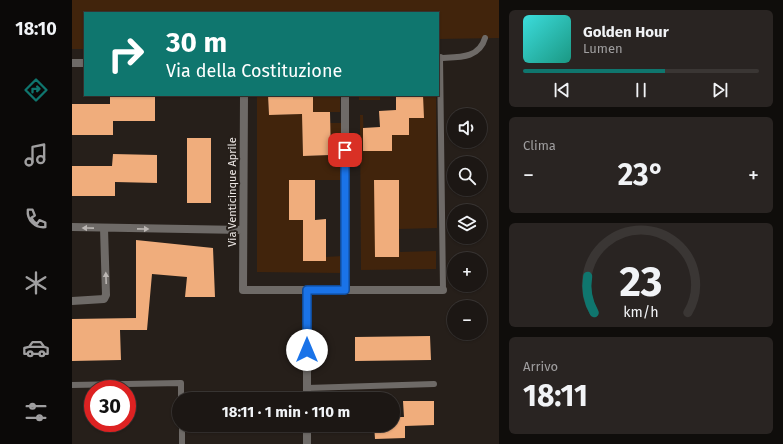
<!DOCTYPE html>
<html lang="it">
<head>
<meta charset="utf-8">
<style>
	body { margin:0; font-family:"Fira Sans",sans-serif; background:#292422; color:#f1f3f6; height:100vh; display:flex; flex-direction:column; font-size:15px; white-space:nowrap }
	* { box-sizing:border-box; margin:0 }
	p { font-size:13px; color:#a09fa0 }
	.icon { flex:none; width:22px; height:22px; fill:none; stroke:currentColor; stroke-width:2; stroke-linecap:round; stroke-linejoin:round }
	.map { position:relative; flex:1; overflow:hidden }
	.sheet { display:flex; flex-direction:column; gap:10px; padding:10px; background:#0f0d0b; width:284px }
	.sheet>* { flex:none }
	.top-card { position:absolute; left:12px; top:12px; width:355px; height:84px; border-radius:0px; box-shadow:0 1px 3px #0004,0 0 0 1px #3a3634; background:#0f766e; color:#fff; overflow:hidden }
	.buttons { position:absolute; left:375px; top:108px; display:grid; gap:8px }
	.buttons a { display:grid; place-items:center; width:40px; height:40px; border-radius:50%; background:#1c1714; box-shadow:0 1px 3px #0004,0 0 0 1px #3a3634; font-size:20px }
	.speed { position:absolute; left:12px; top:380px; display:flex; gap:8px; font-size:20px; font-weight:700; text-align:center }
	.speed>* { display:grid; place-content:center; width:52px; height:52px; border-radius:50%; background:#1c1714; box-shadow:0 1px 3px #0004,0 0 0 1px #3a3634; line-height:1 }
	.speed .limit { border:6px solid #d22; background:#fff; color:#111 }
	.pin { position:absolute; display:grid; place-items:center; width:34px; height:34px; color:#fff; margin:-17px; border-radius:8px; box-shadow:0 2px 6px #0006 }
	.me { position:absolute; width:44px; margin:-22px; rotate:0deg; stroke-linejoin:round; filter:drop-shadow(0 0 3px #0008) }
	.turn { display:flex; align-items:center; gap:14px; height:84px; padding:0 16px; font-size:18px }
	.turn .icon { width:52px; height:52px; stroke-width:2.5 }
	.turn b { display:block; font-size:28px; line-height:34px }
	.big { font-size:30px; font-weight:700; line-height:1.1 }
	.sheet .card { flex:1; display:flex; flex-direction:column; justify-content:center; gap:6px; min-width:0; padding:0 14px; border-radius:6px; background:#292422 }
	.sheet .dial { align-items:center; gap:0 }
	.dial svg { height:104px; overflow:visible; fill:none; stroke:#3a3634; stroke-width:7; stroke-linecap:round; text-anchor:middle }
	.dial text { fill:#f1f3f6; stroke:none }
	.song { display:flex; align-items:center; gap:12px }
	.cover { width:48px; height:48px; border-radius:6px; background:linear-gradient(135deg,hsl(180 70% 55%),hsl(170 70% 35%)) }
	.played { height:4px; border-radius:2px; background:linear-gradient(90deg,#0f766e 60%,#3a3634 60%) }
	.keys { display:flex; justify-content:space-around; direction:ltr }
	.heat { display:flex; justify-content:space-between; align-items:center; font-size:22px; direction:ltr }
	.trip { position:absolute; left:100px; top:392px; width:228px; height:40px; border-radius:20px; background:#1c1714; box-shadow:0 1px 3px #0004,0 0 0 1px #3a3634; font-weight:700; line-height:40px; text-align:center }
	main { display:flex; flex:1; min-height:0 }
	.tabs { display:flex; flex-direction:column; width:72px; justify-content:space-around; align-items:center; background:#0b0908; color:#a09fa0 }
	.tabs .icon { width:28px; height:28px }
	.tabs .selected { color:#0f766e }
	.tabs b { font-size:18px; color:#f1f3f6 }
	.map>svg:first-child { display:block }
</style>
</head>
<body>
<main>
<nav class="tabs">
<b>18:10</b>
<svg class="icon selected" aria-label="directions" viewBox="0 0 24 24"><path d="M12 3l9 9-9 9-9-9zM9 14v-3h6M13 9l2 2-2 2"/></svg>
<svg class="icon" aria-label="music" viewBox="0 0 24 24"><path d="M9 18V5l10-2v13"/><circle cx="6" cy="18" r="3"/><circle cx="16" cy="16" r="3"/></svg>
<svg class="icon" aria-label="phone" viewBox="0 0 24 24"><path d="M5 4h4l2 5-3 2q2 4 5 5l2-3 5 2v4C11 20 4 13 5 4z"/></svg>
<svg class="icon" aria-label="climate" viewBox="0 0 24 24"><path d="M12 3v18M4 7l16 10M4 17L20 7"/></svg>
<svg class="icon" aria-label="car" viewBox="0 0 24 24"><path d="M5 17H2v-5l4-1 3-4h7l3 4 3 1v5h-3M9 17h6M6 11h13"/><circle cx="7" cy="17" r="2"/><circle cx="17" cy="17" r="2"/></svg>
<svg class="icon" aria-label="filters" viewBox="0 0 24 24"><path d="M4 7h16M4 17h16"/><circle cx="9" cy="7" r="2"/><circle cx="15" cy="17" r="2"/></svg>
</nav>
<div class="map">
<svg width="427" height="444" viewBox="0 0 427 444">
	<rect width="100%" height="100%" fill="#261f1a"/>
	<!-- green -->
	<path fill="#41240c" d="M0,0H427V38L366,39V13H13V49H0Z
		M185,95H196L197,115L230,114L231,156L271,155L270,180H217L231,220V261H254V257L270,256L269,273L185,272Z
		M241,95H268V112H241Z
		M287,95H308V100H287Z
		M351,95H364L365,228L327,229L328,252L364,251V269L289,270L288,115H291L292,151H320V129L325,135H337V114L351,118Z
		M258,123H270V141H259Z"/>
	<!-- building -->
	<path fill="#f0ad7c" d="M38,95H83V121H41V135H0V104H38Z
		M196,95H241V112H258L259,155L231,156L230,114L197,115Z
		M324,95H351L352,118H337V135H320V151H291V128L308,127L307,111L324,110Z
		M115,138H139V203H115Z
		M41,154L85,155V183L43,182V196H0V166H40Z
		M217,180H243V220L254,219V261H231V220H217Z
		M302,180H327V257H303Z
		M64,240L141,248L143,297H113L115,277L80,274L75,330H48L49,360L0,361V319L64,318Z
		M358,336L359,360L283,361V337Z
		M331,401H362V425L333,426V438L303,439L302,425H321V417H332Z"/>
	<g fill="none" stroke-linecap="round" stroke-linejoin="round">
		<!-- lane -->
		<path stroke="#6e6a67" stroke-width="6" d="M371,290L368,58C386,57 407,59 413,38
			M0,385L109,383V399
			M235,388L362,384
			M110,425V444"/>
		<!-- street -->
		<path stroke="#6e6a67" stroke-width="8" d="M366,58H368
			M0,63H13
			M172,95L171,290H371
			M0,227L171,230
			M235,290V399
			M273,290V95
			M0,301L32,299L34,295L32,228
			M235,425V444"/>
	</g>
	<!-- one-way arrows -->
	<defs><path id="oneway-solid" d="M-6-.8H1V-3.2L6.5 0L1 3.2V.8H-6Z"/></defs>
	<g fill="#bbb6b3">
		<use href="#oneway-solid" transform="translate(16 228) rotate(-179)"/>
		<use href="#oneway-solid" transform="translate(71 229) rotate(1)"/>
		<use href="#oneway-solid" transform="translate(34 278) rotate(-92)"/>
	</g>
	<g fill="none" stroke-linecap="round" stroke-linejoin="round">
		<defs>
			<path id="route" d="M235,350V290H273V150"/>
		</defs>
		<!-- route casing -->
		<use href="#route" stroke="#114b97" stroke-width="10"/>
		<!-- route -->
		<use href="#route" stroke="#1a73e8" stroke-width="7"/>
	</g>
	<g text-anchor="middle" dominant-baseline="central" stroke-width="4" stroke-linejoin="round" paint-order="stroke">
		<!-- street labels -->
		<g font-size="11" fill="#eee9e6" stroke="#261f1a">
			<text transform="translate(160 192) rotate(-90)">Via Venticinque Aprile</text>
		</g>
	</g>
</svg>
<div class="buttons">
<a><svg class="icon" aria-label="sound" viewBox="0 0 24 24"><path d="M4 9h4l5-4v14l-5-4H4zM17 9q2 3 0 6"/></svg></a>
<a><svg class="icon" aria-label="search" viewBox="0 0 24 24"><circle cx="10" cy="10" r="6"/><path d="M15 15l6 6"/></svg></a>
<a><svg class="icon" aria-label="layers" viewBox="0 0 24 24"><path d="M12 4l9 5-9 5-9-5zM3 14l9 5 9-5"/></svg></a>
<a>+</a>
<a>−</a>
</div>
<div class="speed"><div class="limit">30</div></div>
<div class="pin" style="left:273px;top:150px;background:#d93025"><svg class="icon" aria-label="arrive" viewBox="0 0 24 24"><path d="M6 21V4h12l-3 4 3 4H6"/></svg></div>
<svg class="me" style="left:235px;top:350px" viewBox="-20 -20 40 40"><circle r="19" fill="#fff"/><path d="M0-13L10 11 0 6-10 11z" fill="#1a73e8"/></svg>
<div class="trip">18:11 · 1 min · 110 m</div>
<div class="top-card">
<div class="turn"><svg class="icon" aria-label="right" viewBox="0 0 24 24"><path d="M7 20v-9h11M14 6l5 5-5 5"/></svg><div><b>30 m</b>Via della Costituzione</div></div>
</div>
</div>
<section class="sheet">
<div class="card">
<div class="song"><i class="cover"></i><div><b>Golden Hour</b><p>Lumen</p></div></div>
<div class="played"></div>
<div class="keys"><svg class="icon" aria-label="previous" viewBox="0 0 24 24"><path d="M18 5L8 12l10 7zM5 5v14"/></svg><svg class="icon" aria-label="pause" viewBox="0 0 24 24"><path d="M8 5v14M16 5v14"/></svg><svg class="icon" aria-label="next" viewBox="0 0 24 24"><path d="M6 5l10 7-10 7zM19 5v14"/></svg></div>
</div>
<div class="card"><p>Clima</p>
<div class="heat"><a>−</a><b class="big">23°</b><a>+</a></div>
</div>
<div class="card dial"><svg viewBox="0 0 100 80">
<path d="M14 69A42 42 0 1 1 86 69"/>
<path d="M14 69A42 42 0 0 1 9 41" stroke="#0f766e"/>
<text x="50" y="56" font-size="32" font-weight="700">23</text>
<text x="50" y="72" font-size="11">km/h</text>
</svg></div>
<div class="card"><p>Arrivo</p><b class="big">18:11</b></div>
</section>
</main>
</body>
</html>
